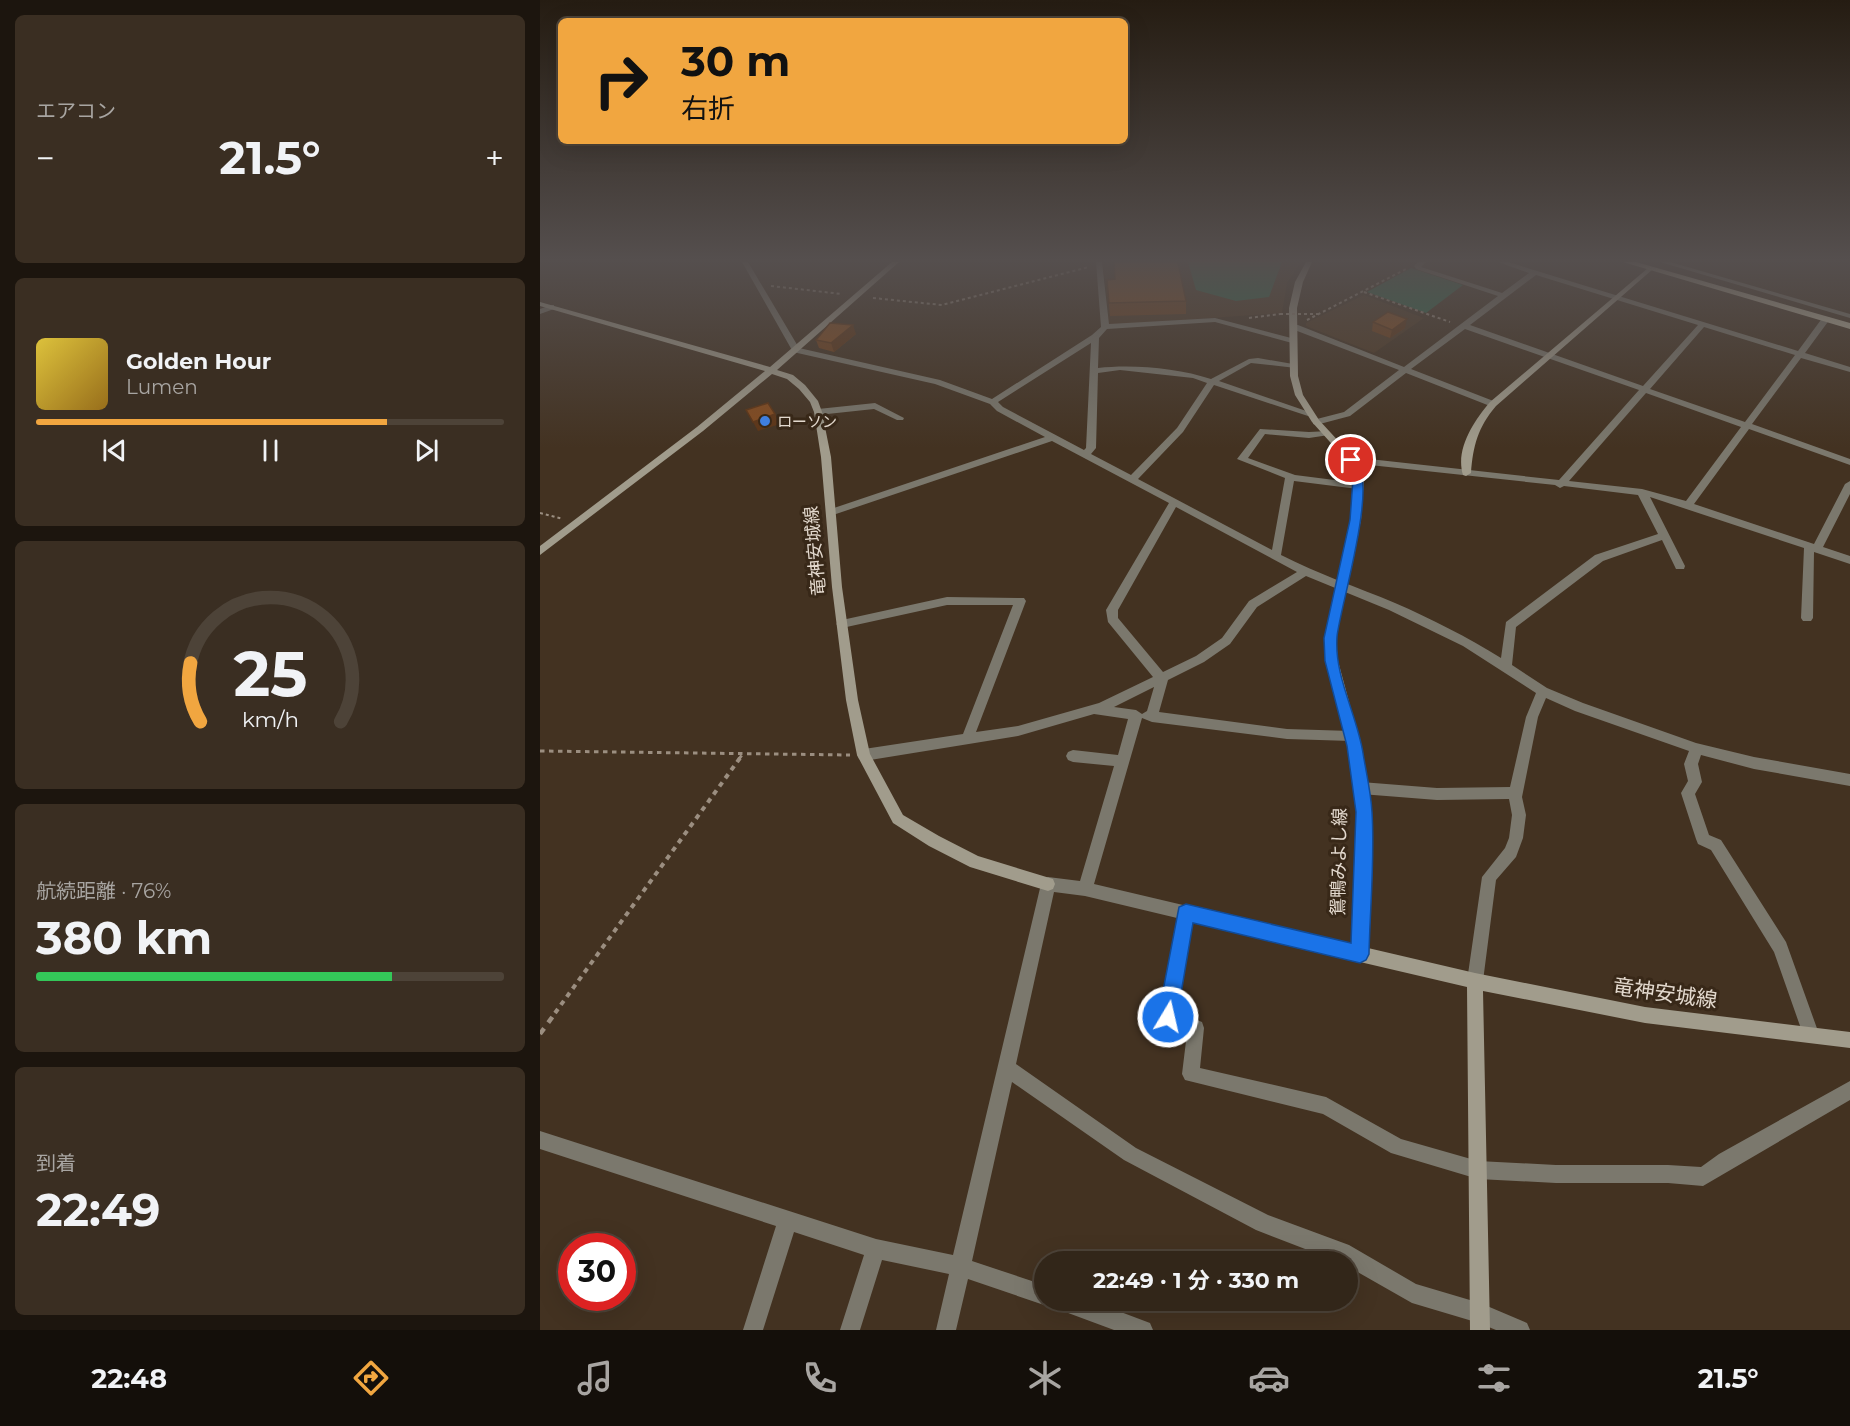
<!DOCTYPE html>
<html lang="ja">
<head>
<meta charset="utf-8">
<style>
	body { margin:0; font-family:Montserrat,"Noto Sans JP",sans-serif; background:#3a2e22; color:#f1f3f6; height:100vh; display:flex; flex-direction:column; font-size:22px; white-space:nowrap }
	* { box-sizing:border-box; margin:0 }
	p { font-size:20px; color:#a8a5a2 }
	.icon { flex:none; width:33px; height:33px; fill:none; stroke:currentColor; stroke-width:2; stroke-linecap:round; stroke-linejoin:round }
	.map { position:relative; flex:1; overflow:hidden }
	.drawer { display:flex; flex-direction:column; gap:15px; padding:15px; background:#1c150e; width:540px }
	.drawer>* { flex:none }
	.banner { position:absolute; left:18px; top:18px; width:570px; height:126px; border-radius:9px; box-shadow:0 6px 24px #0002,0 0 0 2px #4d4338; background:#f1a640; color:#111; overflow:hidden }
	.speed { position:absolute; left:18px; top:1233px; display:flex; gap:12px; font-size:30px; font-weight:700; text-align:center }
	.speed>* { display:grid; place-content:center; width:78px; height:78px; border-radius:50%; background:#322619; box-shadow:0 6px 24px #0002,0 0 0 2px #4d4338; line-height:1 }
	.speed .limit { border:9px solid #d22; background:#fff; color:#111 }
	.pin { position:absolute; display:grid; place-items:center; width:51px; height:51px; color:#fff; margin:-26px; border:3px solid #fff; border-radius:50%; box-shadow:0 2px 6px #0007 }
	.me { position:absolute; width:66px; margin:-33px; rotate:9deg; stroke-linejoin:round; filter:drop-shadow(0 0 4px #0008) }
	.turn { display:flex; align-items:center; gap:21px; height:126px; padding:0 24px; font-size:27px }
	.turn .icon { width:78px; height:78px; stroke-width:2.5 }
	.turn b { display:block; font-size:42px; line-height:51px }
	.big { font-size:45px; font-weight:700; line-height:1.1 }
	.drawer .card { flex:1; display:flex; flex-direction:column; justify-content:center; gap:9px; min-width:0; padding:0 21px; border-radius:9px; background:#3a2e22 }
	.drawer .dial { align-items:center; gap:0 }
	.dial svg { height:156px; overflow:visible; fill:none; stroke:#4d4338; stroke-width:7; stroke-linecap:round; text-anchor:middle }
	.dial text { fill:#f1f3f6; stroke:none }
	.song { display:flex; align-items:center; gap:18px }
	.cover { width:72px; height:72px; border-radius:9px; background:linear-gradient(135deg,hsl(50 70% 55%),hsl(40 70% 35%)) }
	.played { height:6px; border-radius:3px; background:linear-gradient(90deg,#f1a640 75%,#4d4338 75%) }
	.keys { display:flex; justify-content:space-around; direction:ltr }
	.heat { display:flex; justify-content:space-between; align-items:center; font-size:33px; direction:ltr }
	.charge { height:9px; border-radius:4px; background:linear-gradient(90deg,#34c759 76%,#4d4338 0) }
	.trip { position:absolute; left:494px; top:1251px; width:324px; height:60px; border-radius:30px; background:#322619; box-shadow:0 6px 24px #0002,0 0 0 2px #4d4338; font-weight:700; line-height:60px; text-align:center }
	.dock { display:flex; height:96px; justify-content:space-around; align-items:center; background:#140f0a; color:#a8a5a2 }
	.dock .icon { width:42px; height:42px }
	.dock .on { color:#f1a640 }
	.dock b { font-size:27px; color:#f1f3f6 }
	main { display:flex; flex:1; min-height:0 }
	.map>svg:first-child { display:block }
</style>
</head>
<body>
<main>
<section class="drawer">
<div class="card"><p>エアコン</p>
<div class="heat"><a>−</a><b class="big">21.5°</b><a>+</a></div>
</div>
<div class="card">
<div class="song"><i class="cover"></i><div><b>Golden Hour</b><p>Lumen</p></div></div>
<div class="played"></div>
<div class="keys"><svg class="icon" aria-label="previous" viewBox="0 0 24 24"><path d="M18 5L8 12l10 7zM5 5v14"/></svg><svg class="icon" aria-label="pause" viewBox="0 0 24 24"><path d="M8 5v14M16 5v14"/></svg><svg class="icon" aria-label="next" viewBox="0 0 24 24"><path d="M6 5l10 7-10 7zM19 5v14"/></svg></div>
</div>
<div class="card dial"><svg viewBox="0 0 100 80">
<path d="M14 69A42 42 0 1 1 86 69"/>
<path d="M14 69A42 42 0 0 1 9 39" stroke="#f1a640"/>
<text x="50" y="56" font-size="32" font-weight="700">25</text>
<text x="50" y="72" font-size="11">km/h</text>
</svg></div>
<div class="card"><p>航続距離 · 76%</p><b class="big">380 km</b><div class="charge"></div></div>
<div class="card"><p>到着</p><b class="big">22:49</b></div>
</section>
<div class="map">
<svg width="1310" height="1330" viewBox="0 0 1310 1330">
	<rect width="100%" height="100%" fill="#433221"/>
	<!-- built -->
	<path fill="#4f3923" d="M563,262H761L747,283L742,313L569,325Z
		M824,295L884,318L834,353L766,326V323Z"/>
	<!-- green -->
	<path fill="#2a6c4e" d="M648,262H742L729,297L696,301L656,290Z
		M871,268L923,285L886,313L827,292Z"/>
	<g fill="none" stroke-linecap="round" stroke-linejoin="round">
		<!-- path-far3 -->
		<path stroke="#9b8e80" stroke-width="2" stroke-dasharray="3 3" stroke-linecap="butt" d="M231,286L302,294
			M824,292L910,322
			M333,298L402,305L549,267
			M764,314H778
			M709,318L740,314
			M767,320L868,268
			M0,513L23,519"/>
		<!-- path-far2 -->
		<path stroke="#9b8e80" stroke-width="3" stroke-dasharray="4.5 4.5" stroke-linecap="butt" d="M0,751L310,755
			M199,759L204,752"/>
		<!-- path-far1 -->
		<path stroke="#9b8e80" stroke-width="4" stroke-dasharray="5 5" stroke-linecap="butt" d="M15,1013L200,758"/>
		<!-- path -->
		<path stroke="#9b8e80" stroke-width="4.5" stroke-dasharray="7 7" stroke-linecap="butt" d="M0,1034L16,1012"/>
		<!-- street -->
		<path fill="#7b786d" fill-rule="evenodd" d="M202,262H208L259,348L400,380L452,399L552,335L561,327L556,262H562L569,324L675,318L755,339V343H752L675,322L567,329L559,338L558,368C592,364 638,368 671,379L709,359L718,358L753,364L757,366L756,368L711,363L679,381L775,414L768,416L674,385L643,432L598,479L732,550L745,478L697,459L720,429L769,432L789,431V435L769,438L725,434L708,458L755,475L818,483L823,486L818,489L754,481L741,555C778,574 817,587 855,603C892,619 927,637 961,658L966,622L1055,555L1118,534L1098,495L1024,486L1020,488L1015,485L811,463L806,460L811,457L1019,480L1099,390L925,329L871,369L956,402V406H950L866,373L810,416L776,425L773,424V420L804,412L859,370L752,329V325H758L864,367L958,296L876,269L874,266L878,262H886L881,267L962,293L989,273L958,262H968L1258,351L1283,317H1289L1290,319L1265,353L1310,367V372L1261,358L1212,424L1310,459V465L1209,429L1154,504L1274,544L1305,484L1310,481V494L1283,547L1310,556V564L1274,552L1273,618L1271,621H1263L1261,618L1264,548L1110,497L1145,566L1144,569H1136L1122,540L1063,561L976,627L972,665L1007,688L1043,703L1156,743L1214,757L1310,774V786L1214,769L1161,755L1158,764L1162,782L1155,794L1169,835L1181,840L1246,942L1279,1034L1277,1040L1271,1042L1265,1040L1234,952L1171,850L1158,844L1156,839L1141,793L1148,781L1144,764L1149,751L1035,711L1006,698L998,717L982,797L986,815L983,838L976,857L956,880L943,981L941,987L935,989L929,987L927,981L942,877L965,848L969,838L972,815L969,799L897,800L821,794L816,792L814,788L816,784L821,782L897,788L970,787L986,717L996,693L923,646L849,610L766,576L717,607L690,644L664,662L628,680L619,712L747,729L811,731L816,732L817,736L816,740L811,741L747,739L612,722L602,718L554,884L826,948L828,954L826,960L820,962L652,922L637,1012L662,1022L664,1028L660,1068L786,1097L861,1139L938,1161L1016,1165H1128L1161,1167L1179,1154L1310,1081V1100L1163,1186L1128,1183H1016L938,1179L851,1153L783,1114L645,1080L642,1074L647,1033L622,1023L620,1017L637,918L545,896L514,892L476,1064L596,1148L728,1215L809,1245L876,1284L940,1303L987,1323L990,1330H956L939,1323L872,1303L807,1266V1262H799L716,1230L584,1160L472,1082L432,1261L504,1285V1300H549L610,1323L613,1330H574L512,1307L510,1303L504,1305L428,1279L416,1330H396L409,1274L342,1260L320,1330H300L324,1255L254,1232L223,1330H203L236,1226L0,1149V1131L336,1239L413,1255L501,884L503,879L508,877L540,881L574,766L533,762L528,760L526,756L528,752L533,750L578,755L588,719L554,714L478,736L324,761L319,759L317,755L319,751L324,749L423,734L473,605H407L302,628L296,624L302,620L407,597L484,598L486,601L436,732L478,726L559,703L613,677L568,622L566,610L629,503L512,441L296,514H288V510L505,437L457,411L450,404L395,384L253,352ZM996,275L1158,325L1103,386L930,325ZM1164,327L1255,355L1205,422L1110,389ZM551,343L546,448L544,450L463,407L458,402ZM580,370L653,378L667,383L637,428L591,475L551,454L556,448L558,373ZM1106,393L1201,427L1146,501L1102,489L1029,481ZM636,507L757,572L709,601L682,638L656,656L623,672L578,618V610ZM614,687L607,711L602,714L596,710L574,707Z
			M1120,262H1130L1310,314V318Z
			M11,305H14V309L0,314V309Z
			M335,403L364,418L363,420H357L334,409L278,415L274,412L278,409Z"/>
		<!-- secondary -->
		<path fill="#a19c8c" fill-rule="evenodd" d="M352,262H359L237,370L253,375L265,385L278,401L282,412L291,457L302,587L318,700L330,754L363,815L399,836L438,856L513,879L515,884L513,889L508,891L430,867L389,846L353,823L317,755L306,700L292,587L281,457L274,412L270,402L259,389L247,379L232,374L163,431L0,555V546L157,427L225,371L0,306V302L230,367Z
			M766,262H772L763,282L757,308L758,376L763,395L779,420L814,458L824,479L821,520L796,638L798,661L821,746L831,812L828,948L935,973L1105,1007L1310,1032V1048L1105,1023L943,991L950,1330H930L927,987L820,962L814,960L812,954L817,812L807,746L786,661L784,638L811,520L814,479L807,461L772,422L755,395L750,376L749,308L755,282Z
			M1108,268L1113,269L956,406C938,427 933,446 931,473L926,476L923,475C915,449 934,421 950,402Z"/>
		<!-- primary -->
		<path fill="#bfb9a3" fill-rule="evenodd" d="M1083,262H1096L1310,323V329Z"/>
		<!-- path-bridge -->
		<path stroke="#9b8e80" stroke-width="2" stroke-dasharray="3 3" stroke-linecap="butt" d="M740,314H764"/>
	</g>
	<!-- wall -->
	<path fill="#734019" d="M567,280L646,301V314L570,316Z
		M833,322L865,328L850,338L832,331Z
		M316,334L294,352L279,348L276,340Z"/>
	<!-- shaded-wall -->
	<path fill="#5e3414" d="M867,319L865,328L850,338L852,330Z
		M313,325L316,334L294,352L291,343Z
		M235,414L240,424L218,431L213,422Z"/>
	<!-- building -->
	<path fill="#864b1d" stroke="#5e3414" stroke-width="1.5" d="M574,262H638L646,301L569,303L567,280L575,279Z
		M848,312L867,319L852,330L833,322Z
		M290,323L313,325L291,343L276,340Z
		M228,403L235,414L213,422L206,410Z"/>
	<!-- sky -->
	<linearGradient id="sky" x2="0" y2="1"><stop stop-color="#251c12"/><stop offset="0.58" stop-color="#554f4e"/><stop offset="1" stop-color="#554f4e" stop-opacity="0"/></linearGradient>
	<rect width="1310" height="448" fill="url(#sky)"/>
	<!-- route -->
	<path fill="#1a73e8" stroke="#114b97" stroke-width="1.5" d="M811,457C844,469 799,609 797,637C794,676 817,715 823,753C826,772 831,792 832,812C835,858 830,908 829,954L826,960L820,963L653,923L637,1017L635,1024L628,1027L621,1024L618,1017L639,907L646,904L811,943L816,812L807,746L785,661L784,638L810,520L813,479L806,460Z"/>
	<!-- markers -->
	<circle fill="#3f7fe0" stroke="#382818" stroke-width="2" cx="225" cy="421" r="6"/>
	<g text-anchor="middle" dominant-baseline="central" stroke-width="6" stroke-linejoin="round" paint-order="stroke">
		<!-- far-poi labels -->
		<g font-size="15" fill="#e3d9ce" stroke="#382818" text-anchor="start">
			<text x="237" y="421">ローソン</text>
		</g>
		<!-- street labels -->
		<g font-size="18" fill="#e3d9ce" stroke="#382818">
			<text transform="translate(275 551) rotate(-95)">竜神安城線</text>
			<text transform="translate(799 862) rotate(-89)">鴛鴨みよし線</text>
		</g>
		<!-- near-street labels -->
		<g font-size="21" fill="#e3d9ce" stroke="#382818">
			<text transform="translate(1125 993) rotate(8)">竜神安城線</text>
		</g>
	</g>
</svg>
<div class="speed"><div class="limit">30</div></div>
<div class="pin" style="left:811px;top:460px;background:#d93025"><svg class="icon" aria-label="arrive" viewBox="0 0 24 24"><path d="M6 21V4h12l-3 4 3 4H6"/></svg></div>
<svg class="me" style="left:628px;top:1017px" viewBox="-20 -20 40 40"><circle r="17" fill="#1a73e8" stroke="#fff" stroke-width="3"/><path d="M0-11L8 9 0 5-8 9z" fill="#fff"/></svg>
<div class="trip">22:49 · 1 分 · 330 m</div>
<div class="banner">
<div class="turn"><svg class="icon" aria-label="right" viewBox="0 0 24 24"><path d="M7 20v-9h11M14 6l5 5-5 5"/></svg><div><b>30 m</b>右折</div></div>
</div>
</div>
</main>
<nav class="dock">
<b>22:48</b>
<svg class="icon on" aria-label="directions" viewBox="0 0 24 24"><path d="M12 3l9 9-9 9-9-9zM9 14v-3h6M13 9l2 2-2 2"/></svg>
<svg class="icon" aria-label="music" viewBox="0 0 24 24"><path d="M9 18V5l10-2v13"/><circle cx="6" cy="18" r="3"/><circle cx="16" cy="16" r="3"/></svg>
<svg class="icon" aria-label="phone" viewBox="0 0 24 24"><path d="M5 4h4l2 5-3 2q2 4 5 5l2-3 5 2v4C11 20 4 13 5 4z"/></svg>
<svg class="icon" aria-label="climate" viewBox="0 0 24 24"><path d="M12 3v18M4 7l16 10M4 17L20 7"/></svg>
<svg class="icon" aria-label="car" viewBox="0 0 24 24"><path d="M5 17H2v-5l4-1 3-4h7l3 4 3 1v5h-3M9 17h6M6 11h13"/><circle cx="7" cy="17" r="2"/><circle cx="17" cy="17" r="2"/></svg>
<svg class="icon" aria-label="filters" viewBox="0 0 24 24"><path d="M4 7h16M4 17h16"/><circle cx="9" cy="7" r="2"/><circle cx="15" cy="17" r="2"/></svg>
<b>21.5°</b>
</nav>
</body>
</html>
